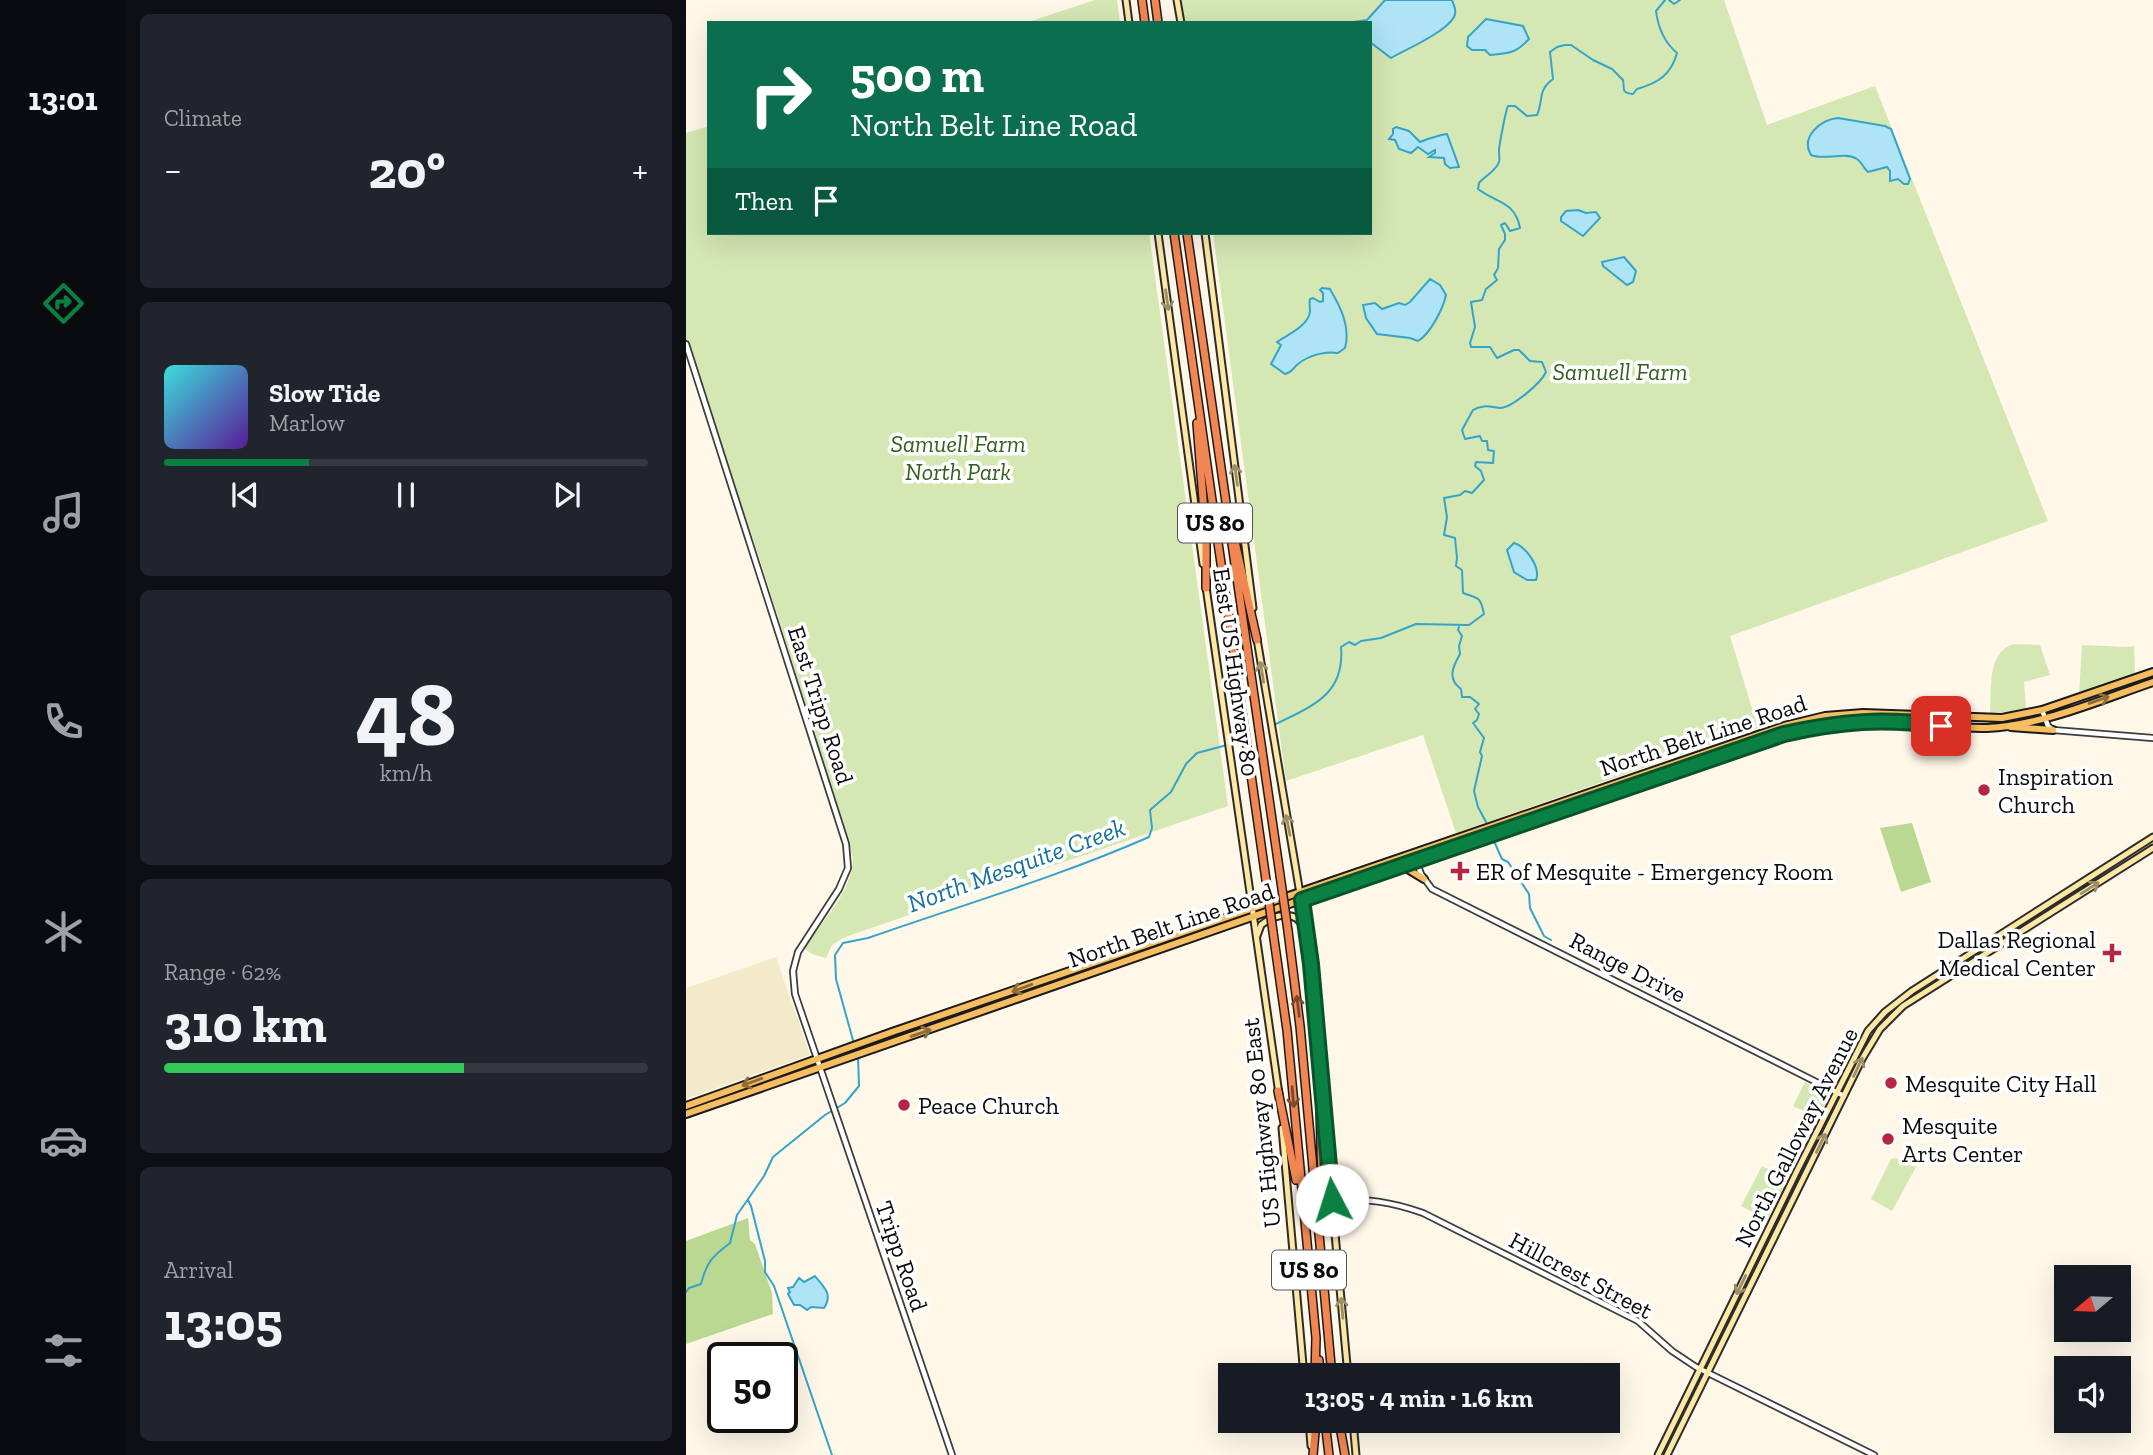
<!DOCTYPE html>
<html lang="en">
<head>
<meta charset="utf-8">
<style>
	body { margin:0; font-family:"Zilla Slab",serif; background:#20242c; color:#f1f3f6; height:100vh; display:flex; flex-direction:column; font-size:26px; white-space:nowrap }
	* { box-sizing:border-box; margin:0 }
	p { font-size:23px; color:#9ea1a6 }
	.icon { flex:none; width:38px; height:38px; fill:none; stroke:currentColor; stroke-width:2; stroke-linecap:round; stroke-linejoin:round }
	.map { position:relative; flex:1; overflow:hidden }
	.details { display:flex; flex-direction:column; gap:14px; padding:14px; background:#0d0f14; width:560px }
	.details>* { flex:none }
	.guide { position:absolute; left:21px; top:21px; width:665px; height:214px; border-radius:0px; box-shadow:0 7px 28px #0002; background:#0b6e4f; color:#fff; overflow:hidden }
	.needle { width:46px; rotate:251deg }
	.fabs { position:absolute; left:1368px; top:1265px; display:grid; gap:14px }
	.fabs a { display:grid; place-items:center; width:77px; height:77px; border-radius:0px; background:#171b24; box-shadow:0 7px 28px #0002; font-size:35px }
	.speed { position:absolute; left:21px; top:1342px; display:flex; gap:14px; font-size:35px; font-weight:700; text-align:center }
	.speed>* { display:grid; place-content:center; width:91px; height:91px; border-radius:50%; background:#171b24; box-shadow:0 7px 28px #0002; line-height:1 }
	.speed .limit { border:4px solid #111; border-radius:10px; background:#fff; color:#111 }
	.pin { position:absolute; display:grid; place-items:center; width:60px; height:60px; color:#fff; margin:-30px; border-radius:14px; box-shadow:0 4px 10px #0006 }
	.me { position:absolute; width:77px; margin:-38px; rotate:355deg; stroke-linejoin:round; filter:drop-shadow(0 0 5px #0008) }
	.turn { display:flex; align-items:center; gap:24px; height:147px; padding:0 28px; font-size:32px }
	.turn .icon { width:91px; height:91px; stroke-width:2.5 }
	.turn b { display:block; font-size:49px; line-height:60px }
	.then { display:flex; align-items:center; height:66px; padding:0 28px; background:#0003; gap:14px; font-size:26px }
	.big { font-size:52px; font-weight:700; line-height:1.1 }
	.details .widget { flex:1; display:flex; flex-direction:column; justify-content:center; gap:10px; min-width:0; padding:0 24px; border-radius:10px; background:#20242c }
	.details .dial { align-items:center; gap:0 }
	.dial b { font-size:91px; line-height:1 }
	.song { display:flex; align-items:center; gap:21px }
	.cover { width:84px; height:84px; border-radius:10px; background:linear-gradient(135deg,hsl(180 70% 55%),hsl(270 70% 35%)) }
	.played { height:7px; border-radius:4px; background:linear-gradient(90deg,#0b8043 30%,#363941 30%) }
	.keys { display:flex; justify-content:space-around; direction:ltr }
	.heat { display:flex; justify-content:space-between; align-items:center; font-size:38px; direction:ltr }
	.charge { height:10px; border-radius:5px; background:linear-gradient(90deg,#34c759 62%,#363941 0) }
	.trip { position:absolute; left:532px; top:1363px; width:402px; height:70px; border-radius:0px; background:#171b24; box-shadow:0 7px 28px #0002; font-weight:700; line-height:70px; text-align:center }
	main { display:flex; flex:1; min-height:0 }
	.tab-bar { display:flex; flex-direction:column; width:126px; justify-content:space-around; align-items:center; background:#090b0e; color:#9ea1a6 }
	.tab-bar .icon { width:49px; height:49px }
	.tab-bar .current { color:#0b8043 }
	.tab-bar b { font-size:32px; color:#f1f3f6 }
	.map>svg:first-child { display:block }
</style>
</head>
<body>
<main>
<nav class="tab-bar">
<b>13:01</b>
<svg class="icon current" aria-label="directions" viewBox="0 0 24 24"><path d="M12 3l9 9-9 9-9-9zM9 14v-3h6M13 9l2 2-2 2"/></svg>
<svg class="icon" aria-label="music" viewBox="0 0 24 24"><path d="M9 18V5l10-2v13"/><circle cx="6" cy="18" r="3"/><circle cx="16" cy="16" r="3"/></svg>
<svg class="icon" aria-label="phone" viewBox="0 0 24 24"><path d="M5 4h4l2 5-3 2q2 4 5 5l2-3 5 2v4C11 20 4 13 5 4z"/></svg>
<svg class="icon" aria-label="climate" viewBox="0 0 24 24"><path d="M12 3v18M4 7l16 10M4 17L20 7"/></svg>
<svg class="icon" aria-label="car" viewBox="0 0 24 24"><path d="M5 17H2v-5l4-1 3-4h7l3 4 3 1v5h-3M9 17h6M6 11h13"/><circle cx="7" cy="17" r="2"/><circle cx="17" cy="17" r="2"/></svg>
<svg class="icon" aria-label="filters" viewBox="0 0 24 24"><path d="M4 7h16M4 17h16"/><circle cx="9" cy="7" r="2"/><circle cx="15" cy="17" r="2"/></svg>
</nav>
<section class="details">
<div class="widget"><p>Climate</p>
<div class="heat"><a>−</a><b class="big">20°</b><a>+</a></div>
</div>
<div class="widget">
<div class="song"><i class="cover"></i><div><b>Slow Tide</b><p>Marlow</p></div></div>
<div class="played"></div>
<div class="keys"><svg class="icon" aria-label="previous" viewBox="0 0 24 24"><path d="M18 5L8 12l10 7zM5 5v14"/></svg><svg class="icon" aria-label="pause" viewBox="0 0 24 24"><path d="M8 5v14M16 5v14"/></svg><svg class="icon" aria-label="next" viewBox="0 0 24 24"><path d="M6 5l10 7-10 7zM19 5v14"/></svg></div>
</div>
<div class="widget dial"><b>48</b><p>km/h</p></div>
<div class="widget"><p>Range · 62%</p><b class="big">310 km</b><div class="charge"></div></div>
<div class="widget"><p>Arrival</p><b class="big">13:05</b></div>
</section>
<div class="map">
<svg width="1467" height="1455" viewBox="0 0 1467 1455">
	<rect width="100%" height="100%" fill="#fff7e8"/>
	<!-- farmland -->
	<path fill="#f3eac9" d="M90,957L124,1055L0,1099V988Z"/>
	<!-- green -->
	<path fill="#d5e7b3" d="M409,0H431L434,23H339Z
		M496,0H1038L1081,125L1189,86L1362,521L1044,636L1072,728L770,833L737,735L600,781L527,233H684V23H499Z
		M23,126V233H463L542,806L159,937L146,945L140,958L126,954L118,948C136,922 167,890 167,858L76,566L0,341V133Z
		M1328,644L1354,645L1364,675L1338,682L1340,710L1304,713C1306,690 1300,652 1328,644Z
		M1396,645L1440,647L1448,646L1449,676L1393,695Z
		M1119,1082L1144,1095L1132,1118L1107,1106Z
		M1210,1158L1230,1167L1206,1211L1185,1199L1205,1159Z
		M1076,1166L1102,1179L1087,1210L1075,1204L1078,1196L1071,1192L1067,1202L1086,1211L1082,1220L1055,1206Z"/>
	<!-- forest -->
	<path fill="#bbd893" d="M1226,823L1245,882L1215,892L1194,828Z
		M62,1218L64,1240L69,1244L86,1293L87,1314L0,1344V1241Z"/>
	<!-- water -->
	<path fill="#aee4f5" stroke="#36a3ca" stroke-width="2" d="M699,0H766C768,6 771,11 768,17C760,32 721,49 705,58L684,42V23H661L681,20Z
		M800,19L837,26L843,39C829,54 823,53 804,55L799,50H786L781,46L782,37Z
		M1152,118L1199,126L1205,129L1224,179L1222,184H1218L1212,179L1204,181V171L1201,167L1182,172C1177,168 1176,162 1171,159C1158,151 1138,161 1125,155C1114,137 1135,119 1152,118Z
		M710,127L723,131L734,142C739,140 757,134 761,134L773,167L764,168L759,164L758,158L743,157L749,153V150L742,154L732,147L725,153L713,149L709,140L703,139L707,134V129Z
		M892,210L900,213L910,212L914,218L897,236L875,221V217L880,211Z
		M938,257L950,271L947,282L941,285L917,266L916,262Z
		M744,279L754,285L760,295C757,309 744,334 732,341L724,338L691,334L680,318L677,305L689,303L696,309L713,303L719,305L724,302Z
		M636,288L644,289C654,306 665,327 659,348L652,353C639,351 623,355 612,364C606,369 607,372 599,374L585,364L595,345L591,342C601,335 623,326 624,311C624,307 623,303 624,299L627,298L634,302L637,301V293L634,290Z
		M828,543C840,547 855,567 850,580H841L828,572L821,550Z
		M129,1276C136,1286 148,1293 138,1308L125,1307L121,1310L114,1305H108L102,1294L104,1292L102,1288L107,1287L113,1278L118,1282Z"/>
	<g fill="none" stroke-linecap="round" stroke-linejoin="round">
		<!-- stream -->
		<path stroke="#36a3ca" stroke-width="2" d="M983,0L988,4L994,0
			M773,627L772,630L776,636L773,646L774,654C768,665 760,678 775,689L776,697H784L793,704L789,709L793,714L791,720L787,723L798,738L794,752L796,756L788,791L792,807L800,822
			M588,725C626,706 659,695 655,647L663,642L669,645L675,641L695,638L730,624L783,625L798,614C794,595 792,599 777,593L776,570L770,566L771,558L769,538L758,535L761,517L758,498L774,495L779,491L786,493L798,480L795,471L789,466L790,462L807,463L808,451L802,450L801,441H796L794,436L779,439L776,430L787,410C797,404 805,407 814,408C826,408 855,383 860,372L856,362L844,361L833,350H828L811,358L804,347H785L784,343L789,327L785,302L796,300L800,289L811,280L808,275L812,268L813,249L819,240V234L815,225L819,223L824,231L834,228C829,201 810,203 792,189L793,183C799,176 811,170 813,162C814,160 813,153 813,151C813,146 820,109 822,106H829L841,116L851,115C858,99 851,91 867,79L864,52L871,47L879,45H885L907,60L926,69L937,80C939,88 934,93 947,94L951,89C972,83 985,75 991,53C978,42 972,27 970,11L979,0
			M546,742L557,738
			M807,839L816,859L822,862L843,894L844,908L858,936L865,940
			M956,986L990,1002
			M170,1051L150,979L149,955L157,943L182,938C276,905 372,877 463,837L466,828L464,810L485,792L500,764L511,753L541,745
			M62,1200L65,1206L79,1261V1272L88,1286L146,1455
			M0,1292L3,1288L15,1284C21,1261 26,1257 44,1243L51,1215L78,1176L87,1157L139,1115L159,1103L173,1086L172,1056"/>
		<defs>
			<path id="tertiary" d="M0,344L160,844L162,868L153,889L112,952L107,971L109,994L266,1455
				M1356,710L1362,726L1367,730L1467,738
				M727,853L735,874L746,889L1158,1096
				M646,1200C679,1198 706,1202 737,1213L952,1321L986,1351L1010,1367L1188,1455"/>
			<path id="secondary" d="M440,0L443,23
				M491,0L495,23
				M472,233L517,564
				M519,233L567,608
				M520,587L593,1094
				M571,639L622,941L636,1089
				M571,936L575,925C589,914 610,909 618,928
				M637,1102L662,1376
				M596,1128L618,1376
				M623,1421L625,1446
				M667,1421L670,1455
				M972,1455L1112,1169L1182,1031L1199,1012L1226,991L1467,837
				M981,1455L1176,1059L1194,1029L1217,1006L1467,848"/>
			<path id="primary" d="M1325,727L1367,730
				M715,865L738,879
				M0,1106L206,1032L1098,726L1139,716L1177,713L1316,718L1356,710L1467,672
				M0,1114L724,862L1098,734C1139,725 1179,718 1221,721C1248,723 1274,729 1301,728C1358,725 1414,700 1467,682"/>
			<path id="motorway" d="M456,0L459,23
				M469,0L472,23
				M488,233L580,880
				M501,233L594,875
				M511,423L520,538V588
				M548,537L571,640
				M602,931L614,1026L646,1376
				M587,932L601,1030L630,1338L629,1376
				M636,1087L634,1107L637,1220
				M592,1091L610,1180
				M633,1360L634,1376
				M639,1421L643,1455
				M653,1421L659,1455
				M627,1455L630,1421"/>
		</defs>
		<!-- tertiary casing -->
		<use href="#tertiary" stroke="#3d3d3d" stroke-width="8"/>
		<!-- secondary casing -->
		<use href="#secondary" stroke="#2c2c2c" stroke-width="9"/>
		<!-- primary casing -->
		<use href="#primary" stroke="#1b1b1b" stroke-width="10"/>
		<!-- motorway casing -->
		<use href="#motorway" stroke="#1b1b1b" stroke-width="10"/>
		<!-- tertiary -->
		<use href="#tertiary" stroke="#fff" stroke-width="4.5"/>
		<!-- secondary -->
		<use href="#secondary" stroke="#fee8a4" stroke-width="5"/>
		<!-- primary -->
		<use href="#primary" stroke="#f6be60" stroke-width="6"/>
		<!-- motorway -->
		<use href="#motorway" stroke="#f28652" stroke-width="7"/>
		<defs>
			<path id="motorway-bridge" d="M594,875L602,931
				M580,880L587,932"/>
		</defs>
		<!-- motorway-bridge casing -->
		<use href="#motorway-bridge" stroke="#1b1b1b" stroke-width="10" stroke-linecap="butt"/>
		<!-- motorway-bridge -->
		<use href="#motorway-bridge" stroke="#f28652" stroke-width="7"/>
	</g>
	<!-- one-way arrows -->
	<defs><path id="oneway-shaft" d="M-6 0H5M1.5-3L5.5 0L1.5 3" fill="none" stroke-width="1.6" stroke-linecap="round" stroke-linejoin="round" transform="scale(1.75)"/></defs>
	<g stroke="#9c8f66">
		<use href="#oneway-shaft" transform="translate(481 300) rotate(82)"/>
		<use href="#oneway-shaft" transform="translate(550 475) rotate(-98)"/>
		<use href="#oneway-shaft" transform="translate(576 672) rotate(-99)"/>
		<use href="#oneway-shaft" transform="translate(602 825) rotate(-101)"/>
		<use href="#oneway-shaft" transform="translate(1404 888) rotate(-32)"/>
		<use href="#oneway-shaft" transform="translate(1172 1067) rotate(-65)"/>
		<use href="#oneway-shaft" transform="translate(1135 1143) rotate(-64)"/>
		<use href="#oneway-shaft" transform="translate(1055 1285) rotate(116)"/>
		<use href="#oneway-shaft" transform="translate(656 1308) rotate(-95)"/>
	</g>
	<g stroke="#8c6d39">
		<use href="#oneway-shaft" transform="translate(1413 700) rotate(-19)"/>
		<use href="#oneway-shaft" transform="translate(336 988) rotate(160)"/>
		<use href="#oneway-shaft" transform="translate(235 1033) rotate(-19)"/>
		<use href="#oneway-shaft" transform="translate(66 1082) rotate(160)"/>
	</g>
	<g stroke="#7e482e">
		<use href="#oneway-shaft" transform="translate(612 1006) rotate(-97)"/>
		<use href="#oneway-shaft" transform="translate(607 1097) rotate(85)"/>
	</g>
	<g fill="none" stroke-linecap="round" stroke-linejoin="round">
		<defs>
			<path id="route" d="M646,1200L625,964L616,900L1098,734C1156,721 1197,718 1255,726"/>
		</defs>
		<!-- route casing -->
		<use href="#route" stroke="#07532c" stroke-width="18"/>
		<!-- route -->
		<use href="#route" stroke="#0b8043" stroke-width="12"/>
	</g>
	<!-- markers -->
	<g fill="#b72640" stroke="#fff" stroke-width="2.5">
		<circle cx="1298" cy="790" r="7"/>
		<path d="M770.5 860.5h7v7h7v7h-7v7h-7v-7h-7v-7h7z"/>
		<path d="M1422.5 942.5h7v7h7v7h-7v7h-7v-7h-7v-7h7z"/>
		<circle cx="1205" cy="1083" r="7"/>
		<circle cx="218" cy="1105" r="7"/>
		<circle cx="1202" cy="1139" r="7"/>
	</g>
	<g text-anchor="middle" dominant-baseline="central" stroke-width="7" stroke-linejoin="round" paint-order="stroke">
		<!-- shield labels -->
		<g fill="#fff" stroke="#545454" stroke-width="2">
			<rect x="492" y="503.5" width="74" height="39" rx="5"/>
			<rect x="586" y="1250.5" width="74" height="39" rx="5"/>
		</g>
		<g font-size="23" font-weight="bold" fill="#0a0a0a">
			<text x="529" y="523">US 80</text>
			<text x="623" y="1270">US 80</text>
		</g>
		<!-- park labels -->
		<g font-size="24" font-style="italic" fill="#34601d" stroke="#fff">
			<text x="934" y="371">Samuell Farm</text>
			<text x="272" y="443">Samuell Farm<tspan x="272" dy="28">North Park</tspan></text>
		</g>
		<!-- street labels -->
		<g font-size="24" fill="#0a0a0a" stroke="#fff">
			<text transform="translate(550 672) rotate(82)">East US Highway 80</text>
			<text transform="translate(135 705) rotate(72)">East Tripp Road</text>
			<text transform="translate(1017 735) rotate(-18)">North Belt Line Road</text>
			<text transform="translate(485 925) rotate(-19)">North Belt Line Road</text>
			<text transform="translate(942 967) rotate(27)">Range Drive</text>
			<text transform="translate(575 1123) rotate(-96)">US Highway 80 East</text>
			<text transform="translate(1110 1137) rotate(-63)">North Galloway Avenue</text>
			<text transform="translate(216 1256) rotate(71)">Tripp Road</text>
			<text transform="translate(895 1275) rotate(28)">Hillcrest Street</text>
		</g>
		<!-- poi labels -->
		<g font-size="24" fill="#0a0a0a" stroke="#fff" text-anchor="start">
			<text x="1312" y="776">Inspiration<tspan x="1312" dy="28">Church</tspan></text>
			<text x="790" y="871">ER of Mesquite - Emergency Room</text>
			<text x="1410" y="939" text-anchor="end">Dallas Regional<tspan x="1410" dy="28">Medical Center</tspan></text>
			<text x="1219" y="1083">Mesquite City Hall</text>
			<text x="232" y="1105">Peace Church</text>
			<text x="1216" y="1125">Mesquite<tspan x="1216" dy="28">Arts Center</tspan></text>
		</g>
		<!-- water labels -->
		<g font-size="26" font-style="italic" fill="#177198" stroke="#fff">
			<text transform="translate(330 865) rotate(-20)">North Mesquite Creek</text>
		</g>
	</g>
</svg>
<div class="fabs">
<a><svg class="needle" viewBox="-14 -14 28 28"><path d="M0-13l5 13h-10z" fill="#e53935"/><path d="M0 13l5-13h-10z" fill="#9ea1a6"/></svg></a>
<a><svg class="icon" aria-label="sound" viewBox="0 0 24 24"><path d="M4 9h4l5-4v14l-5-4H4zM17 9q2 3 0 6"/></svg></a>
</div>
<div class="speed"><div class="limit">50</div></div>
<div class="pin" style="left:1255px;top:726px;background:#d93025"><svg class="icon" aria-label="arrive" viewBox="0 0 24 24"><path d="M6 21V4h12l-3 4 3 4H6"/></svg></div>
<svg class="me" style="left:646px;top:1200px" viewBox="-20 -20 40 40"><circle r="19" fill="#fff"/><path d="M0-13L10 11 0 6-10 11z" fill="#0b8043"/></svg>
<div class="trip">13:05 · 4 min · 1.6 km</div>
<div class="guide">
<div class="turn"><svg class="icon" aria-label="right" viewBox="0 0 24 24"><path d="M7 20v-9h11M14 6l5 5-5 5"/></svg><div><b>500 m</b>North Belt Line Road</div></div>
<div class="then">Then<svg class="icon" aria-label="arrive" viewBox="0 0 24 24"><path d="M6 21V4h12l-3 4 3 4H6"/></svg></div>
</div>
</div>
</main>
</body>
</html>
